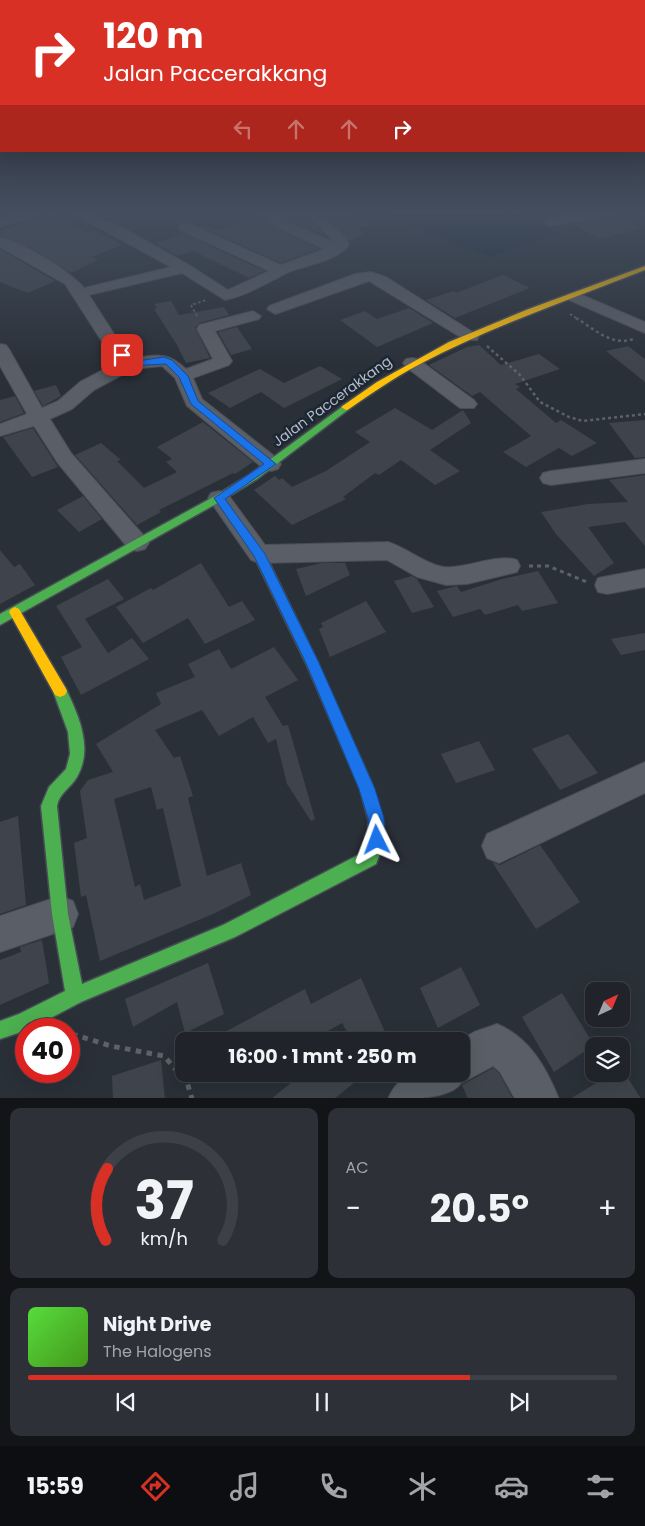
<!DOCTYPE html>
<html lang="id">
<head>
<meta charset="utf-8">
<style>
	body { margin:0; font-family:Poppins,sans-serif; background:#2d3036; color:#f1f3f6; height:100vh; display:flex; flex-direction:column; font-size:19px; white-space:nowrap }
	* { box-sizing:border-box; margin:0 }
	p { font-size:16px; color:#a2a4a8 }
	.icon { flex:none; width:28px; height:28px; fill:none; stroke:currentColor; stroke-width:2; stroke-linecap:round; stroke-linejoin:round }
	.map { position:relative; height:1098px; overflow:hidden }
	.sheet { display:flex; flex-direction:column; gap:10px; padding:10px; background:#121417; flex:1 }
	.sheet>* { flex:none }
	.guide { position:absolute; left:0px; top:0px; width:645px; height:152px; box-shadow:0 5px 20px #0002,0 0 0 1px #3d4147; background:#d93025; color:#fff; overflow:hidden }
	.needle { width:32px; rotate:44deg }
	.buttons { position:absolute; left:585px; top:982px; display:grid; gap:10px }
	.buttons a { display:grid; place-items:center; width:45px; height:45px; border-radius:10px; background:#20242a; box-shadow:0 5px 20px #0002,0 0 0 1px #3d4147; font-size:25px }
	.speed { position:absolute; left:15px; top:1018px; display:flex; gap:10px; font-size:25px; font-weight:700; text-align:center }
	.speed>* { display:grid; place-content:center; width:65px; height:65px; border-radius:50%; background:#20242a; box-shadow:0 5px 20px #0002,0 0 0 1px #3d4147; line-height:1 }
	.speed .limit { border:8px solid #d22; background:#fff; color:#111 }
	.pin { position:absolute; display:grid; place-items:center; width:42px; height:42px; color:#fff; margin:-21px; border-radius:10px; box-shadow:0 2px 8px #0006 }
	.me { position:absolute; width:55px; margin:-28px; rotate:357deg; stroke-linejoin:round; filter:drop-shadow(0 0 4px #0008) }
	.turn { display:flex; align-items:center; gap:18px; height:105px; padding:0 20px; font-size:22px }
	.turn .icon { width:65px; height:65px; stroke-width:2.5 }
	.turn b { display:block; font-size:35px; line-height:42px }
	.lanes { display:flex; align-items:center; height:48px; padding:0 20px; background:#0003; justify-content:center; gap:25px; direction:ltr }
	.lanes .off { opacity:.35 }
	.big { font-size:38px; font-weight:700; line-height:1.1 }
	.sheet .tile { flex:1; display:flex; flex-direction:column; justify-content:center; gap:8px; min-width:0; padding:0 18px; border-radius:10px; background:#2d3036 }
	.sheet .dial { align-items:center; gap:0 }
	.dial svg { height:130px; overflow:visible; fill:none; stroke:#3d4147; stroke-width:7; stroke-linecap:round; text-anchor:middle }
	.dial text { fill:#f1f3f6; stroke:none }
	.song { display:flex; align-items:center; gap:15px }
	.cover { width:60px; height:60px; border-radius:8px; background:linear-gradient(135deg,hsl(110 70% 55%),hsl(100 70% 35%)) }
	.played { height:5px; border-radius:2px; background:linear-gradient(90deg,#d93025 75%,#3d4147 75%) }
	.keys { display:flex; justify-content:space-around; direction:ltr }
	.heat { display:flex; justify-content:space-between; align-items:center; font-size:28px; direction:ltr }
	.sheet .tiles { flex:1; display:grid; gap:10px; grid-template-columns:1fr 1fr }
	.tile:last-child { grid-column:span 2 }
	.trip { position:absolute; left:175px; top:1032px; width:295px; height:50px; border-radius:10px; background:#20242a; box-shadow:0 5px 20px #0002,0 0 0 1px #3d4147; font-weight:700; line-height:50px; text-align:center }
	.menu { display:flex; height:80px; justify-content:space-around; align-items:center; background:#0d0e11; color:#a2a4a8 }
	.menu .icon { width:35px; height:35px }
	.menu .active { color:#d93025 }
	.menu b { font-size:22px; color:#f1f3f6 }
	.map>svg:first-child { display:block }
</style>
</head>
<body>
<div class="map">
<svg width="645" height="1099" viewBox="0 0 645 1099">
	<rect width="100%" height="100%" fill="#2a3038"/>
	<!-- water -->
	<path fill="#19273c" d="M380,213H521L557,233L489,257Z"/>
	<!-- building -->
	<path fill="#3f444c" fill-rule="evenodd" d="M264,213H275L265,219L275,228L319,249L281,263L201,227L205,226L216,231Z
		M301,213H304L327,237L288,220Z
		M323,213H348L369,225L358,228L364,235L349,241Z
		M611,213H615L642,228L599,239L573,224L603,219Z
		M52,214L90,233L96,231L122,245L92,257L98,260L71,273L33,249L0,235V231Z
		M184,234L265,271L249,278L193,251L178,256L155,243Z
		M0,249L55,281L28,293L0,282Z
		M503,275L530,288L455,318L426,300L454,291L456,293Z
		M171,301L179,315L224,307L229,315L199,323L195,328L210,358L186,363L177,345L154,309L157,308L154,304Z
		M409,308L433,323L377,347L340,320L365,311L377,319Z
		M237,327L252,349L231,355L218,332Z
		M479,345L501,365L539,354L560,369L515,384L520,387L516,389L556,423L561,420L597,443L572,456L559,448L526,467L503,452L531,436L480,392L472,396L429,365L467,347Z
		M628,346L645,359V382L606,351Z
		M320,366L342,379L284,408L261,392L230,408L208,393L260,369L284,383Z
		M56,385L61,396L43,406L34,391Z
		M15,396L24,413L0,422V400Z
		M395,408L432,430L463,410L471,423L430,450L460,471L435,485L401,460L379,475L375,473L343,497L346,499L292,525L254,490L275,476L279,480L282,478L292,487L326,471L370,442L355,432Z
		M645,420V457L635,458L609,423Z
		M203,422L253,462L235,474L233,473L159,510L161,512L137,525L75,455L101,443L121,460L117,461L144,488L177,472L166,462L172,459L157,447Z
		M33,428L58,467L32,477L3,437Z
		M645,475V546L625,522L588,527L614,563L594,576L556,534L541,512L588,504L628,502L609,480Z
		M83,496L102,519L79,532L57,510Z
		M0,550L14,567L20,564L35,585L0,604Z
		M201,563L229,607L242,601L255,620L205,644L188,618L143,643L116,607L151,588L153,590Z
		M322,563H345L350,575L306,596L296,569Z
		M538,571L558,603L522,611L518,605L485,615L480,609L453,617L437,591L457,586L461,592L502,579Z
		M412,576L417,579L434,607L412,613L394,581Z
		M108,579L124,599L85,619L108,653L132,638L149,659L81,695L61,657L82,647L56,606Z
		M366,601L386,632L330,657L319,629L323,627L321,623Z
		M645,633V650L621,655L611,639Z
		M274,647L298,680L265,697L283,726L288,725L315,819L311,821L287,784L276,739L268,743L253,717L219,736L202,710L155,730L174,758L180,756L193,796L188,798L207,876L241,863L251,895L213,914L100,961L86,895L81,897L74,843L87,838L80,791L88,780L113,772L96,744L161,704L156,693L195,677L188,664L219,649L231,669ZM151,787L157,810L163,808L181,886L144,900L140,884L135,887L114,799Z
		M568,734L598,773L560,790L532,749Z
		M479,741L495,770L456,783L441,754Z
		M18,816L26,905L0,914V822Z
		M540,845L580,902L536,929L492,862L500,865Z
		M42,940L49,983L0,1005V960L21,952L20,947Z
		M208,963L224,1014L185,1033L177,1002L133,1027L125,999Z
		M461,967L480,1005L438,1028L420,988Z
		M361,978L389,1041H352L342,1023L310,1041H208L305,989L311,1004Z
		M562,993L594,1045L554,1072L522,1017Z
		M161,1060L165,1099H113L112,1076Z
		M621,1067L641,1099H570L611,1074H621Z
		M493,1068L499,1073L513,1099H468L462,1085Z
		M302,1074H365L334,1099H271Z"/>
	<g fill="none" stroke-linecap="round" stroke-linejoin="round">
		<defs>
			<path id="street" d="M16,213H35L34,216L0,227V219Z
				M72,213H89L129,231L189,265L228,290L269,271L180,230L178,227L180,224H190L281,265L324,249L276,227L267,219L279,213H299L284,220L335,243L306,213H320L346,238L349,245C337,261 307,265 289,272C268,282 249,295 225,300L182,273L89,295L116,337L134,358C157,355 167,351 186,369L213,359L197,329L199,325L253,311L261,316L259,319L215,331L232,361L229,365L193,378L202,399L278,459L281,464L278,469L271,471L264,469L187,406L175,378L162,366L133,369L94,390L72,409L50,419L71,453L145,537L149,543L145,549L137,551L129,549L57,462L34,426L0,436V424L27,414L0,366V344L6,345L9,349L42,408L58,401L80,382L118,362L101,340L65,284L0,247V237C22,242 69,270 84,288L171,267Z
				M579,213H609L603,217L550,226L543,222L550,218Z
				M371,272L386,277L479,336L477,340H465L369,281L281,312L275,314L267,309L269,306L355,274Z
				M575,292L645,322V333L569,300L567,297L569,294Z
				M412,358L418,359L474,400L477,404L474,408H460L406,367L403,363L406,359Z
				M645,459V473L551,485L543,483L540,478L543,473L551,471Z
				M219,491L227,493L265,545L388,542C407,548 427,565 444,567C468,569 494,553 517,560L520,566L517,572L467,584L446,585L417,577L387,560L259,563L251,560L208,498L211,493Z
				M645,569V587L607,594L598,592L595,585L598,578Z
				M645,762V793L499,863L487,858L482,846L487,834Z
				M60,896L73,901L78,914L73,927L0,952V916Z
				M497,1024C529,1037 546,1067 559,1099H515L500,1072L493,1066L461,1083C451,1099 410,1099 388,1099C403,1064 429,1074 461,1074V1041H459L474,1032Z"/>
			<path id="fast" d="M346,404L349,405V409L257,479L223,500L0,625V614L215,496L249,475Z
				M60,685L65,687C78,714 94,748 77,777C71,788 59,793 57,806L68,914L82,984L223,925L364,852L369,840L368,824L371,819L376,816L381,819C388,835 382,849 376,864L235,937L81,1002L30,1029L0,1039V1021L19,1014L65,991L52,914L41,806L49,787L66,769L70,754L68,732L53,691L55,687Z"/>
			<path id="slow" d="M645,266V270C569,300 492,326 420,364C395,377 372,393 349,409L346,410L341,407L377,382L449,342L526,310Z
				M259,550L265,554L318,663L372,784L384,824L381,829L376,832L371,829L360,789L306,663L253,554Z
				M15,607L19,609L65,687L67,691L65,695L60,697L55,695L9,612L11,609Z"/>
		</defs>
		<!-- street casing -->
		<use href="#street" stroke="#484c55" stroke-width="2"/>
		<!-- fast casing -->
		<use href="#fast" stroke="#484c55" stroke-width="3"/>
		<!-- slow casing -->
		<use href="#slow" stroke="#484c55" stroke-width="3"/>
		<!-- path-far3 -->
		<path stroke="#5c6268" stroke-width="2" stroke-dasharray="2.5 2.5" stroke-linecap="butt" d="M570,314L578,319
			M197,316L191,305L206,300"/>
		<!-- path-far2 -->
		<path stroke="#5c6268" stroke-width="2.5" stroke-dasharray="3 3" stroke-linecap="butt" d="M576,318C593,328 612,347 633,339
			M487,346L520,375L540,402L569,417L583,421L645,414"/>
		<!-- path-far1 -->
		<path stroke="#5c6268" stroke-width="3" stroke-dasharray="4 4" stroke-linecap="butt" d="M529,566H548L587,582"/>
		<!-- path -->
		<path stroke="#5c6268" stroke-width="5" stroke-dasharray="5.5 5.5" stroke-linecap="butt" d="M72,1034L111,1046L164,1056L187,1082L192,1099"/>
		<!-- street -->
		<use href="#street" fill="#5a5e66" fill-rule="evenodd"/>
		<!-- fast -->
		<use href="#fast" fill="#4caf50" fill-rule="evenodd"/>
		<!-- slow -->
		<use href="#slow" fill="#ffc107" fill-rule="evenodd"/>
	</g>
	<!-- sky -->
	<linearGradient id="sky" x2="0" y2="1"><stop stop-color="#171a1f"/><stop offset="0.58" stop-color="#444e5e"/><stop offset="1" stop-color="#444e5e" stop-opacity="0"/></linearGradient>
	<rect width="645" height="367" fill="url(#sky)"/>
	<!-- route -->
	<path fill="#1a73e8" stroke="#114b97" d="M122,352L131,362L164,357L172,360L188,376L198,401L276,464L225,499L265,554L319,663L375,789L384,818L385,840L382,846L377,848L371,846L369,840L368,818L359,789L306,663L254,556L214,498L264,464L191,404L179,377L166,364L126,366L117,355Z"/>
	<g text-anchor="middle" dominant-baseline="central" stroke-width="5" stroke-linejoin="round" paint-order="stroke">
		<!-- street labels -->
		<g font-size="14" fill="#b4bcc9" stroke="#1d2633">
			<text transform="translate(332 401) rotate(-36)">Jalan Paccerakkang</text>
		</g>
	</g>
</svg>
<div class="buttons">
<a><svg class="needle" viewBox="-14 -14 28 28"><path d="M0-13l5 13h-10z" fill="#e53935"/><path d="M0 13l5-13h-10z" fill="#a2a4a8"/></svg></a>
<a><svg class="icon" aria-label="layers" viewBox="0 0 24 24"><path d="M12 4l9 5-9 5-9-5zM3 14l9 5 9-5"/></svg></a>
</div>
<div class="speed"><div class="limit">40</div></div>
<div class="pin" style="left:122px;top:355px;background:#d93025"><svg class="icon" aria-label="arrive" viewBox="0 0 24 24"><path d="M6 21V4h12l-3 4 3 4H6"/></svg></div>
<svg class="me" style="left:377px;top:840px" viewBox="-20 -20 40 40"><path d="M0-17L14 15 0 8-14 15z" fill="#1a73e8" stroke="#fff" stroke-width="4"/></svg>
<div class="trip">16:00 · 1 mnt · 250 m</div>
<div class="guide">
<div class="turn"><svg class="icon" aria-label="right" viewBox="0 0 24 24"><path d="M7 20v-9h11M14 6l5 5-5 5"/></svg><div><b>120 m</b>Jalan Paccerakkang</div></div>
<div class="lanes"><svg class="icon off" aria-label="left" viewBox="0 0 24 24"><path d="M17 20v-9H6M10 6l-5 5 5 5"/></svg><svg class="icon off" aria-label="ahead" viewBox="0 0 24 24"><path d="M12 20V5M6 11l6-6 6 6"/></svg><svg class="icon off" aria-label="ahead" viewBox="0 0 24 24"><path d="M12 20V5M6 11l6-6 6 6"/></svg><svg class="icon" aria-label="right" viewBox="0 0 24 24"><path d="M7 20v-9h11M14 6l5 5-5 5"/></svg></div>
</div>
</div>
<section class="sheet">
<div class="tiles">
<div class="tile dial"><svg viewBox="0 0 100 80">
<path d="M14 69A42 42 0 1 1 86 69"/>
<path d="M14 69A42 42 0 0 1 15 25" stroke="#d93025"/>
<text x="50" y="56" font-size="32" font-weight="700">37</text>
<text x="50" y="72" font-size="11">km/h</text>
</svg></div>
<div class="tile"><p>AC</p>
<div class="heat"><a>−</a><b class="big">20.5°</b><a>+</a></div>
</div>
<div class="tile">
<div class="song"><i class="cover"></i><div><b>Night Drive</b><p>The Halogens</p></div></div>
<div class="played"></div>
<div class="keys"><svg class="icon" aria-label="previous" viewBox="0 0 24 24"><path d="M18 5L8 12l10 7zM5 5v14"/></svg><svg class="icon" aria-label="pause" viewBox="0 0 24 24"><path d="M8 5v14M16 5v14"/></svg><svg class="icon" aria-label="next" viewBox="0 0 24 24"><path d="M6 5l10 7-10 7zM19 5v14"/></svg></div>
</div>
</div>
</section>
<nav class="menu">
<b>15:59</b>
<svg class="icon active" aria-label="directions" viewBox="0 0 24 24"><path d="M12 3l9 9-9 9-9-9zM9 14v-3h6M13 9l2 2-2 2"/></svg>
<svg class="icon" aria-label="music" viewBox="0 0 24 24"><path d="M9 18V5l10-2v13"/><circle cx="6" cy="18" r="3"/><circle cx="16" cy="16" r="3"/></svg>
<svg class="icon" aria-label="phone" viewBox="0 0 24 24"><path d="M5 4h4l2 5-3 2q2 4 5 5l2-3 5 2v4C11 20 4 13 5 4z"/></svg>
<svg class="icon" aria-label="climate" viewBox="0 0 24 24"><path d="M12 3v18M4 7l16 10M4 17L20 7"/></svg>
<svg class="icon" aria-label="car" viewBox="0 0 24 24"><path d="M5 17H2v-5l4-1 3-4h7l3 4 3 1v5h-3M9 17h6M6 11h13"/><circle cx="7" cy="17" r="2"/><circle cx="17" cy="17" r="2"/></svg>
<svg class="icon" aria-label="filters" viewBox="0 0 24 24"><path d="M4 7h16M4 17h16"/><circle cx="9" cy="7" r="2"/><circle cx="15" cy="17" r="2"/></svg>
</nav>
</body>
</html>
